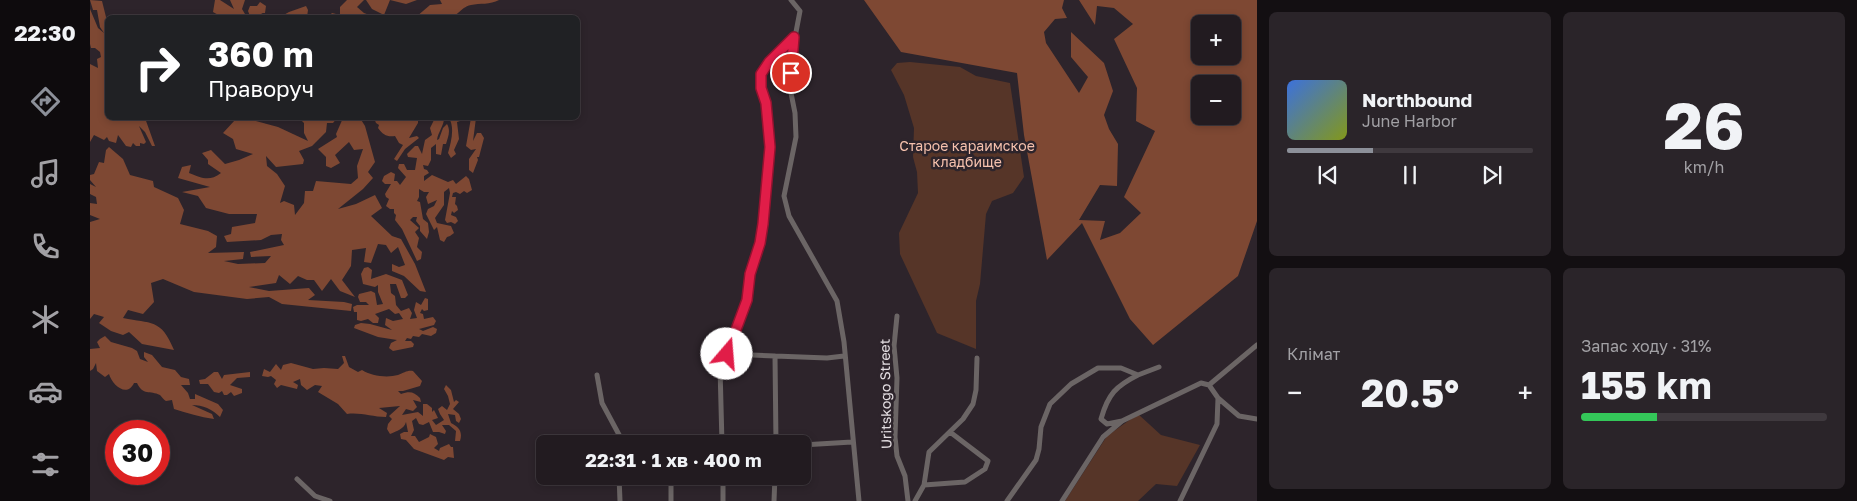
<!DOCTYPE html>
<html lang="uk">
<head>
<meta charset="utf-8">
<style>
	body { margin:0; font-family:"Golos Text",sans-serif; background:#2a2429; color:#f1f3f6; height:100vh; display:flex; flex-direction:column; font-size:19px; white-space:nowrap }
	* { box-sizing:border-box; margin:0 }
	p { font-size:16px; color:#a2a1a5 }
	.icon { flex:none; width:28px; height:28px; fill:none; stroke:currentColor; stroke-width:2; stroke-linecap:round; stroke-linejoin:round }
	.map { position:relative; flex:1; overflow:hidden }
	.sheet { display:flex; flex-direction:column; gap:12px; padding:12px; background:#130f12; width:600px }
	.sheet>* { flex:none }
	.top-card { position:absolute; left:15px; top:15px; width:475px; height:105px; border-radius:8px; box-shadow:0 2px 8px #0003,0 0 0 1px #3f393e; background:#202124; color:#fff; overflow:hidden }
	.fabs { position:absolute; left:1101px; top:15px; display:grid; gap:10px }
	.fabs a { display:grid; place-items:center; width:50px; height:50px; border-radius:8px; background:#221b20; box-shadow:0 2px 8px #0003,0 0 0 1px #3f393e; font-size:25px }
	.speed { position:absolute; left:15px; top:420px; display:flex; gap:10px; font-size:25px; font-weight:700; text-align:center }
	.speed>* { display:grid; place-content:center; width:65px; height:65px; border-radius:50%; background:#221b20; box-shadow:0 2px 8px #0003,0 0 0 1px #3f393e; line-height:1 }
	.speed .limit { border:8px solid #d22; background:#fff; color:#111 }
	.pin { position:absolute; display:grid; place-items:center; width:42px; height:42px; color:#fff; margin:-21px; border:2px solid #fff; border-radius:50%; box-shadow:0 1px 5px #0007 }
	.me { position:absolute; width:55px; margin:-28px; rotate:18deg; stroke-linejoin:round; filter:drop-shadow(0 0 4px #0008) }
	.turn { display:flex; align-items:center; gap:18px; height:105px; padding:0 20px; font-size:22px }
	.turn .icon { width:65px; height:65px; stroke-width:2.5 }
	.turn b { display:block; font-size:35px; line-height:42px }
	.big { font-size:38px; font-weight:700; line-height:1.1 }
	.sheet .tile { flex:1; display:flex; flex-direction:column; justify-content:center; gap:8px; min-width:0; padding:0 18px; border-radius:8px; background:#2a2429 }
	.sheet .dial { align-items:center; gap:0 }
	.dial b { font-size:65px; line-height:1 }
	.song { display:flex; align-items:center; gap:15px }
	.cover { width:60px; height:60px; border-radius:8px; background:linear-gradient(135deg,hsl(220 70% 55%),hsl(70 70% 35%)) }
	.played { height:5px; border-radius:2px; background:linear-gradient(90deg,#8c9099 35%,#3f393e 35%) }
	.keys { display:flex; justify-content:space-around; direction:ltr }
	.heat { display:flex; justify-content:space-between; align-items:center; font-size:28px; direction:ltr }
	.charge { height:8px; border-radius:4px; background:linear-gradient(90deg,#34c759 31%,#3f393e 0) }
	.sheet .tiles { flex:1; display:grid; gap:12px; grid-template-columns:repeat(2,1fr) }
	.trip { position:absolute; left:446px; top:435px; width:275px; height:50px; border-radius:8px; background:#221b20; box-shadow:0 2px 8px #0003,0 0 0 1px #3f393e; font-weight:700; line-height:50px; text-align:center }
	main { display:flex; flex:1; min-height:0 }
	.tab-bar { display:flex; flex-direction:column; width:90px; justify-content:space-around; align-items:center; background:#0e0b0d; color:#a2a1a5 }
	.tab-bar .icon { width:35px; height:35px }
	.tab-bar .current { color:#8c9099 }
	.tab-bar b { font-size:22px; color:#f1f3f6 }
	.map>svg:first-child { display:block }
</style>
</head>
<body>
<main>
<nav class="tab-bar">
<b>22:30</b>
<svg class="icon current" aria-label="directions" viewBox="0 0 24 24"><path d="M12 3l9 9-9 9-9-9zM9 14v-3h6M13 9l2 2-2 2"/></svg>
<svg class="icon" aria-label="music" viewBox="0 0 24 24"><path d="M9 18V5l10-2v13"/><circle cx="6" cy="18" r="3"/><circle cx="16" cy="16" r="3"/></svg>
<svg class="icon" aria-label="phone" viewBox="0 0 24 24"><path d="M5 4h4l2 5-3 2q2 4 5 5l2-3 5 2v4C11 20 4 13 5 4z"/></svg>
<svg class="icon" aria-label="climate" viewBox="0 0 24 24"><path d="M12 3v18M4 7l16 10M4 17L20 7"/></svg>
<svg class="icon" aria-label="car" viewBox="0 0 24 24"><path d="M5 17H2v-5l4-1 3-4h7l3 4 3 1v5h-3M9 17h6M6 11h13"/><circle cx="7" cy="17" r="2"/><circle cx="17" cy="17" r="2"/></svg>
<svg class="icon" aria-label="filters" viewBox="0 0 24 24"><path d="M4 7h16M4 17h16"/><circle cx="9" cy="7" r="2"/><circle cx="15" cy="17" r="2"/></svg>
</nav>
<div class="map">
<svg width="1167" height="501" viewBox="0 0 1167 501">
	<rect width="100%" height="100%" fill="#2d242b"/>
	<!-- green -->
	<path fill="#563528" d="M820,62L870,67L886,76L920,83L934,177L923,193L902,201L896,214L890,284L886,301V349L847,333L810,254L809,233L828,193L827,172L823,157L824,128L814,95L801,70L807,63Z
		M1048,414L1071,435L1110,445L1087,486L1066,484L1048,501H975L1017,436Z"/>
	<!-- forest -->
	<path fill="#7e4833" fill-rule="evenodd" d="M0,0L12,1L18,25V118H55L65,146H62L55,132L49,126L56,142L54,144L50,143V146H46L43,143L41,147L36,146L28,135L26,143L19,141L17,137L14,140L4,135L0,142V64L8,68L7,59L11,57L10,52L5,48H1L0,44V9L8,28L14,33L10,27L7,10H3Z
		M125,0H130L144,9L140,0H155L152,9L155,14L153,17H132L123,12Z
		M257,0H274L267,7L274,13L285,17H238L242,13L250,15V7Z
		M276,0H327L316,4L300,0L294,15L282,9Z
		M350,0H409C400,5 390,3 381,5C368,8 371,18 352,17L349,14H344L343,17H326L340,5L352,4Z
		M774,0H974L972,8L977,18L965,19L954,32L956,43L989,93L998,77L981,57V32L1014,63L1023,91L1014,115L1019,129L1028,144L1027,186L1010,185L989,220L1015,221L1010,240L1030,233L1051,213L1034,197L1065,131L1046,121L1047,88L1024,39L1043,24L1024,8L1007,6L1005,25L989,0H1167V221L1148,276L1063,345L1040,319L992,223L957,260L934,135L927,73L811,52ZM1110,24H1142V56H1110ZM1110,84H1142V116H1110Z
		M170,2L176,6L175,13H171L178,17H156L160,16L158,11L160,6H167Z
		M216,6L218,10L217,17H190L199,12Z
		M155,118L188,127L218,141L214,133V123L209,118H247L243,123H237L236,132L222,146L209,151L214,160L213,164L186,167L176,156L177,166L187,174L195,186L190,203L194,201L204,205L205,215L214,203L215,191H223L226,181L261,184L268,178L267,166L273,149L264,150L259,142L245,155L250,163L241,168L236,166V157L228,149L247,137L246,134L253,118H270L275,126L285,162L278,172L283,178L273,189L248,209L266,204L285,195L292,208L281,216L302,236L311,239L325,264L336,292L330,291L314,276L302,271V264L309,267L315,265L308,247L301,253L296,245L288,244L281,263L274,262L276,248L262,250L261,266L252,280L265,297L250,291L241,279L232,291L224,280H217L208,276L200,284L189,275L186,283L159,287L179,291L219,288L225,295L218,300L254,302L262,304L261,311L192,304L179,297L157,299L104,292L73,279L61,283L64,302L53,314L38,310L33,318C61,324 71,318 84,350L52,344L39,332L33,335L21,331L9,323L14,317L4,314L0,319V222L10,219L0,215V203L7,204L6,197L0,194V184L6,187L0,180V175L4,174L9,162L14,163L16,150L19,147L33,159L40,175L63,181L64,187L88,198L94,210L90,224L118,231L127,236L126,247L118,253L154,252L153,259L134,261L148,264L175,263L181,256L161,257L160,252L194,245L191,240L192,234L181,235L171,240L137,242L134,236L141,234L142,227L165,223L167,214H139L116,208L108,196L92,192L120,187L88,178L92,167L101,165L99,173C112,178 119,182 131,173L118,164V160L112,153L121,150L135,164L149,160L163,154L146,149L143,139L133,133L145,120Z
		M284,118H309L310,120L312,118H328V123L319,138L327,136L329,138L315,149L307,161L304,159L313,145L309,143L305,136C297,137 293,135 288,128L289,125L286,123Z
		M345,118H354C354,126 348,132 347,140L349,139L353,128L357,124C361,131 358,137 356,144H353L351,155L346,154V144L341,148V160L338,166L333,165L334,169L337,170L339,173L334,176V181L342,175L358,182L363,180L366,184L376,176L379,179L382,190L377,193L374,191L370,194L366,192L363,193L362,197H366L365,204L367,206L368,210L364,213L362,211L361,215L366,217L368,221L365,224L361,222L357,223L355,220L360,193L359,188L354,192V205L345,218L347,223L361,226L364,233L360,236L357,237L354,242L350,240L347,227L344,230L336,214L338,209L344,206L347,200L338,204L336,197L339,192H334L329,189V197L327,201L330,202L333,219L338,223L339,232L337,239L330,231V226L326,221L327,217H323L320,220L329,228L325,232L329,238L327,247L332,252L331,259L327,261L312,229L305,220L306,215L304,213V209H300L296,206L299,199L296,197L295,194L301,184H295L292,181L294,176L301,172L305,174L304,181H307L310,185L316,177L308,168L309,164H314L317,170H325L327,158L318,157L317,154L325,146H328L332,154L335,140L342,135L340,128Z
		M359,118H370V121L367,122L369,139L364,150L366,154L361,158L358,153C361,142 365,128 359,118Z
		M381,118H386L383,141L387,133H391L394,138L389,157H387L388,160L383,173L379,170V159L386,149L381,150L376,146Z
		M278,267L282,270L281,279L296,274L312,280L318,295L315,298H311L306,284H300L301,293L305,296L306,305L311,311L319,308L322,313L320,319L327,318L324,310L326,302L331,305L335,298L338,299V310L334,311L332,309L330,313L333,314L334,319L343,317L346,321L344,325L329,329L333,331L343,327L347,329L346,333L341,336L332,334L329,337L323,336L321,339L317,338L315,341H321L324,344L323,347L303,351L299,348L301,343L307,340L288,337L264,328L265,325L271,323L280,324L302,330L295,325L296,318L303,321L313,319L309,313L305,314L299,309L285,314L289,318L288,323H283L278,319L271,321L267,320V312H264L263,307L267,305H279L276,302H270L268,297L269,294L281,291L285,293L287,305L293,304L288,292V285L285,287L273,284L271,274L274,268Z
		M15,336L21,342L42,348L47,351L50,359L58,362L54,357V352L62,355L72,367L85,370L91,377L99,379L100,385H91L98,393L100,399H105V394L128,404L133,410L130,417C122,409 113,405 102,405L122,414L124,419C110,417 97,413 84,409L82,400L76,401C74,400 72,397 70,395C60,390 53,396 47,383H44C37,398 22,385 19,374L15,377L7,371L6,363L3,369L0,371V349L10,348L7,342L10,339Z
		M252,356H255L259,367L268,372L272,370C281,376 297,378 308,375C314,373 317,370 323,371L332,381L330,386L313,391H308L311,394C320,391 324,392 330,398L331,402L323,400L327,407L323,411L316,409L312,415L328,412L333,416V404H337L342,408V412L344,410L348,418L342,420L346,425L354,420L350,414L348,409L352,406L357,410L360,404L358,396L354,389L356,385L361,390L364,402L366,400L369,402L363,409L369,414L371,419L369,423L366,421L365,415L358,414L361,423C369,427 373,432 370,441H365L366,431L359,425H352L356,431L355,434L349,432H343L339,422L333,425L329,424L326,418L322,421L324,430L321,436H325L329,442L339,437L340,434L346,437L348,444L344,448L349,451L350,448L359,444L361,447H363L364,458L358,457L354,460L324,449L316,440L311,439L310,434L314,432H318L316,422C314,429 307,431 300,434L297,429L298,424L302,419L299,416L310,406L289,408L297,413L296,417C282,417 270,412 257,414L248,404L228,392L232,386L225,385L217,390L211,385L210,379L203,382L208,385L207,389L191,385L187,388L184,384L186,380L181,376L178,377L172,376L174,369L180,372L186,364L191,370L193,365L201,363L223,369L234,368L248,369L254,363Z
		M124,372H128L132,379L134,375L160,372V377L147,378L140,385L152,389V393L144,396L141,392L137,395H134L132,391L129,393L124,392L118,384H110L109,380L115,379Z"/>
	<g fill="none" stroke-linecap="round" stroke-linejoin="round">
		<!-- street -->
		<path stroke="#6b6565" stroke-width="5" d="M701,0L710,11L702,53L701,93L705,113L706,137L694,196L699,216L747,301L754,342L769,501
			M807,316L804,346L807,378L805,437L807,456L815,476L818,501
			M637,354L657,300L660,273L670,243L673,224L680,147L676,103L671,87V74L679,62L704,37
			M685,356L686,444
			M507,375L512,403L534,444
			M1128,398L1149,416L1167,419
			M1032,421L1017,424L1011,419C1018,394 1026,386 1048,375
			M632,444L630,367L632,358L637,354L737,358L754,356
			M712,445L762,442
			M529,476L530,501
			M581,476V501
			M633,476V501
			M207,479L225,496L240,501
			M834,485L875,482L895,469L898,461L860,432
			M684,501L685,476
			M825,501L834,485L839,452L873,419L883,404L886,390L887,358
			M917,501L946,460L949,449L951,427L960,404L981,384L1008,368H1031L1048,375L1069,367
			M972,501L1013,437L1032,421L1111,383L1119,385L1167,345
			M1090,501L1127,424L1128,398L1119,385"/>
	</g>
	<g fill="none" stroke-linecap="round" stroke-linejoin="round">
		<defs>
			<path id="route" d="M637,354L657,300L660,274L670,243L673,224L680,147L676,103L671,88V74L679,62L704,37L701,73"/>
		</defs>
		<!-- route casing -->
		<use href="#route" stroke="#92132f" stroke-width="12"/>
		<!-- route -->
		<use href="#route" stroke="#e11d48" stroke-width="9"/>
	</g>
	<g text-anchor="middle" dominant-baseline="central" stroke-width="5" stroke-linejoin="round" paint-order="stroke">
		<!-- park labels -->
		<g font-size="14" fill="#f6c1ad" stroke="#2d242b">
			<text x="877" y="145">Старое караимское<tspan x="877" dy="16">кладбище</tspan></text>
		</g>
		<!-- street labels -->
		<g font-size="14" fill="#e3dde1" stroke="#2d242b">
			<text transform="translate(795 394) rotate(-91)">Uritskogo Street</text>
		</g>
	</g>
</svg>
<div class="fabs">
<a>+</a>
<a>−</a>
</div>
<div class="speed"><div class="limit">30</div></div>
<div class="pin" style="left:701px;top:73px;background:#d93025"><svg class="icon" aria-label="arrive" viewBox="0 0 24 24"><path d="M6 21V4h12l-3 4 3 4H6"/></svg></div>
<svg class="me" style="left:637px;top:354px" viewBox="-20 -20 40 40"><circle r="19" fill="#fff"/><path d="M0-13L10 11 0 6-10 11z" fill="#e11d48"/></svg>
<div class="trip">22:31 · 1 хв · 400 m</div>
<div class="top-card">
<div class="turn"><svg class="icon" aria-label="right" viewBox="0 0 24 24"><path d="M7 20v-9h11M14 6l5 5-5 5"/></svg><div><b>360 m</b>Праворуч</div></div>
</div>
</div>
<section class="sheet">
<div class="tiles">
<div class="tile">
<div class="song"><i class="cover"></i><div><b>Northbound</b><p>June Harbor</p></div></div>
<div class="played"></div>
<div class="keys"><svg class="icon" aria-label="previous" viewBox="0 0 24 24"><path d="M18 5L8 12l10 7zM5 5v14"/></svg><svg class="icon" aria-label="pause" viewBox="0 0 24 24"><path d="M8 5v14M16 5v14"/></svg><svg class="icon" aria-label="next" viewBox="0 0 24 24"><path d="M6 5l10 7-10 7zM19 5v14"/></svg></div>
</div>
<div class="tile dial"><b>26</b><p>km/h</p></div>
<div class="tile"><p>Клімат</p>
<div class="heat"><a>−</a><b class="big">20.5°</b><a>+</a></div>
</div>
<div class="tile"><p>Запас ходу · 31%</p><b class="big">155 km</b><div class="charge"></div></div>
</div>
</section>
</main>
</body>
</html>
